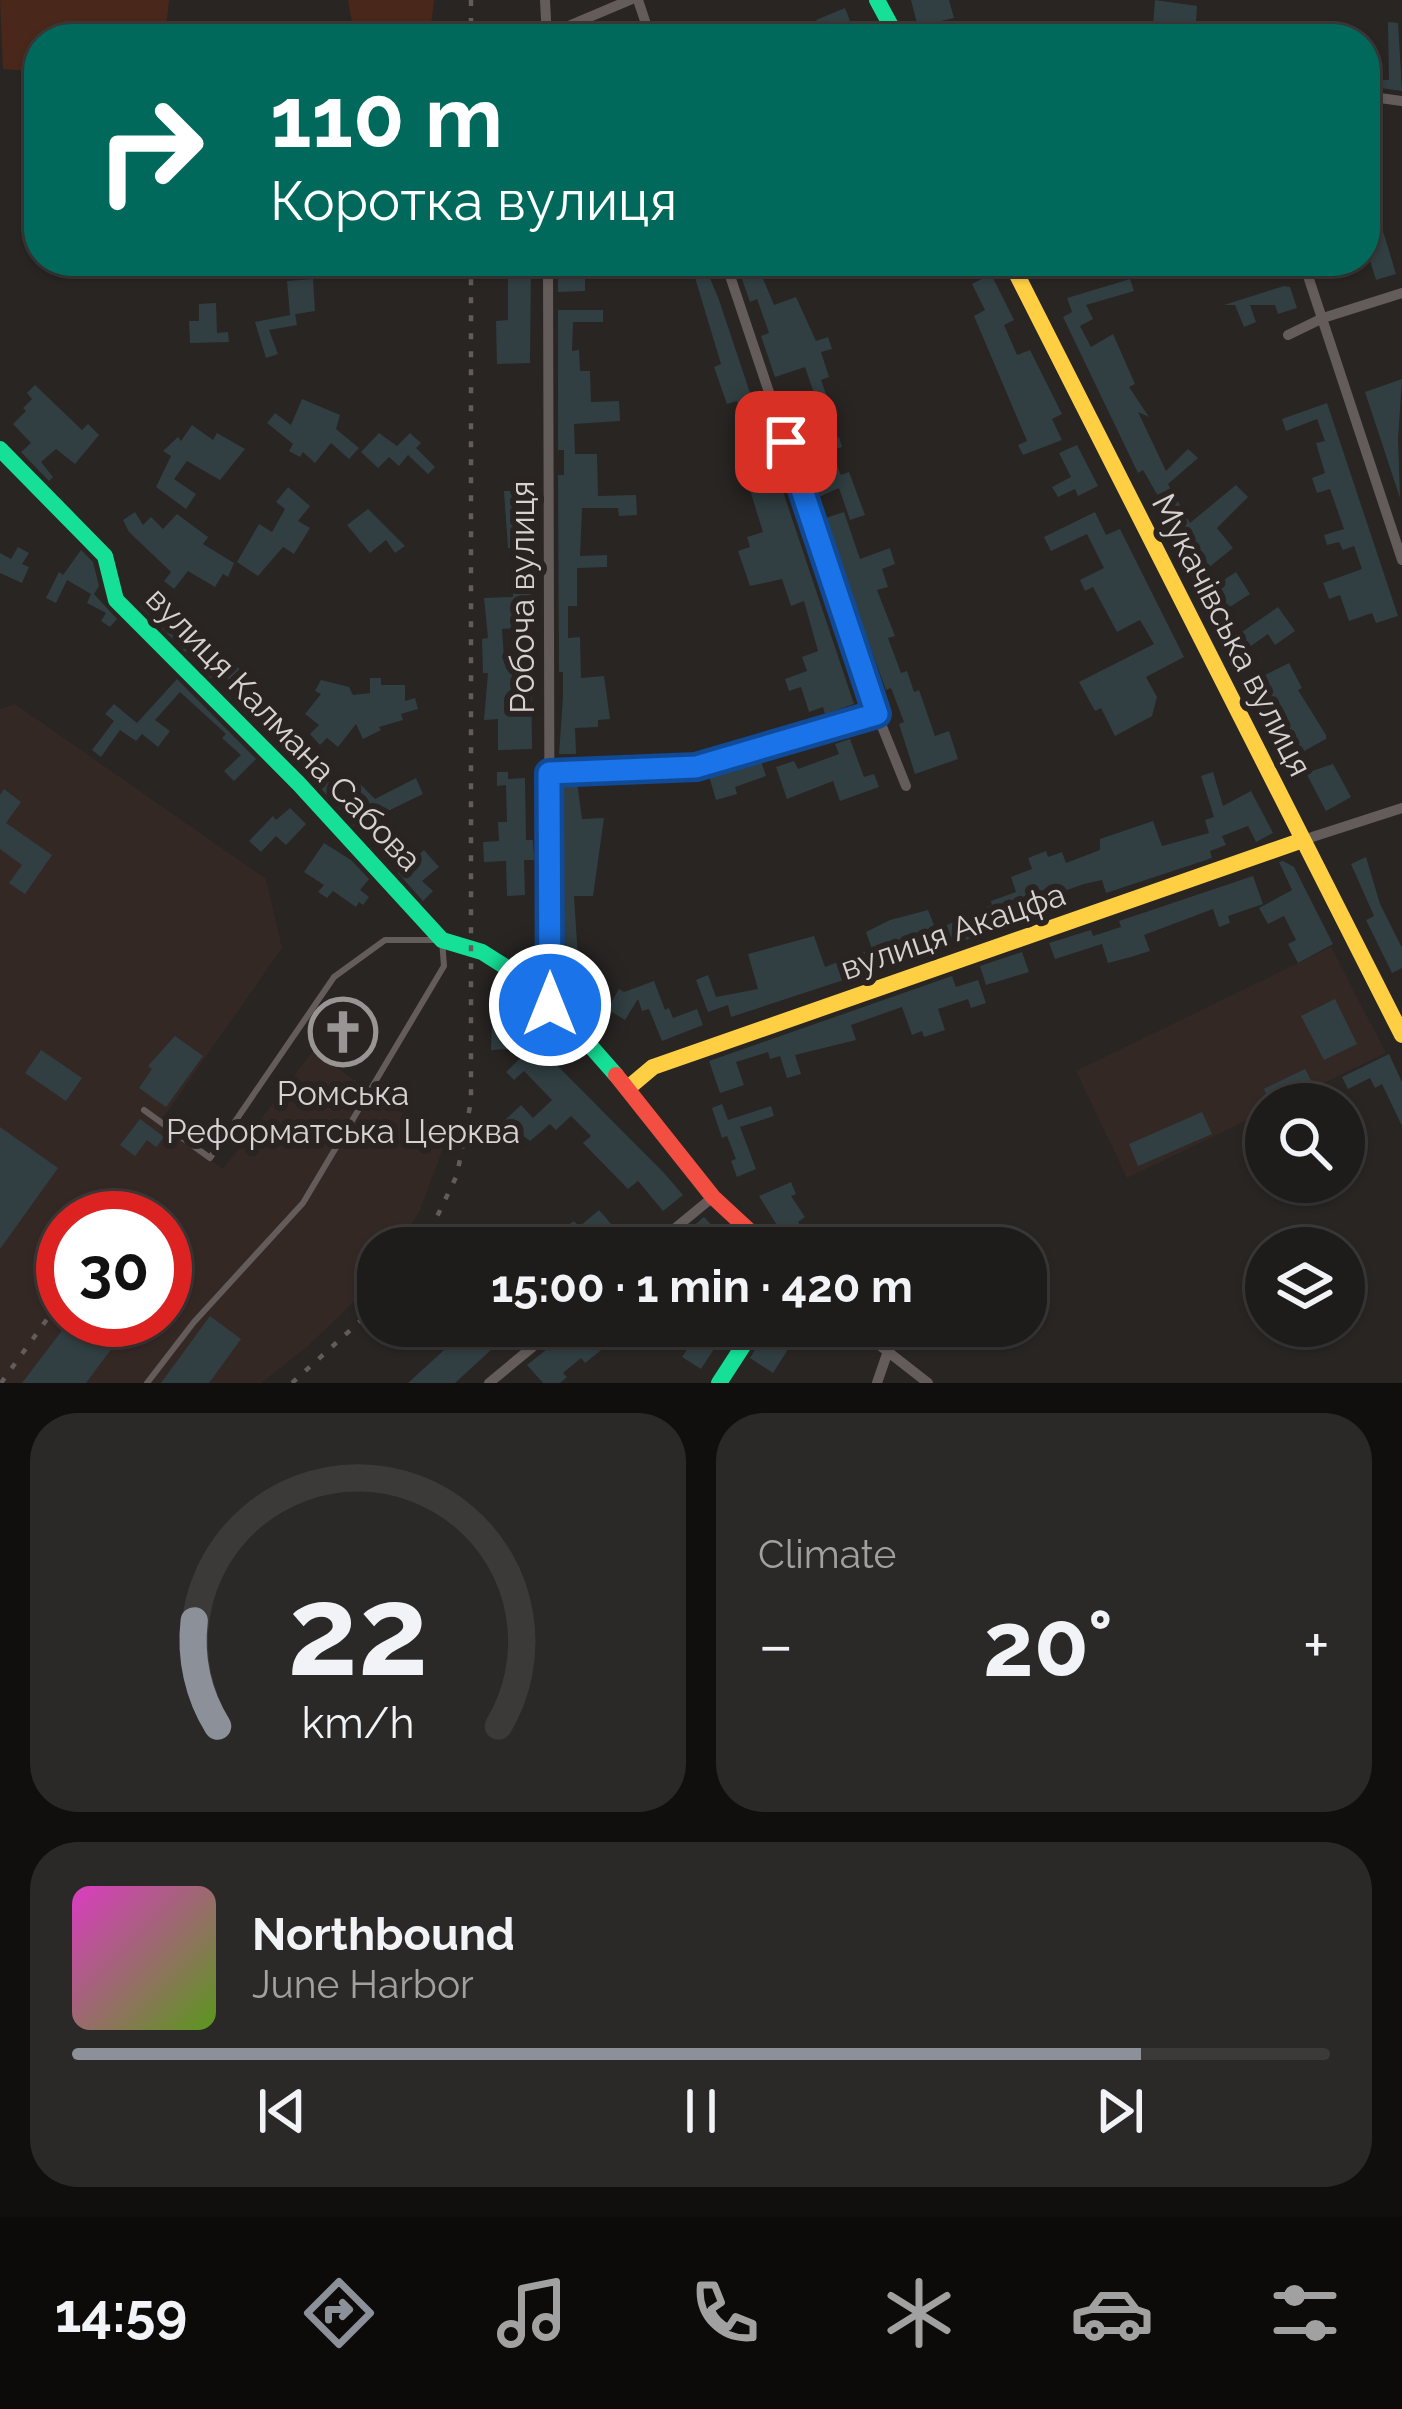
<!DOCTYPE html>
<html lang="en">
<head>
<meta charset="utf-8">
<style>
	body { margin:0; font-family:Raleway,sans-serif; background:#2b2927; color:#f1f3f6; height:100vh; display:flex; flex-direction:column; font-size:45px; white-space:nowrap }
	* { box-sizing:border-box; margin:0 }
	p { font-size:39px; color:#a1a1a2 }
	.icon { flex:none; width:66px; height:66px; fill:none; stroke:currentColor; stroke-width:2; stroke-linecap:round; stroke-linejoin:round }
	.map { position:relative; height:1383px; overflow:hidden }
	.panel { display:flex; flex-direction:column; gap:30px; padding:30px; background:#100f0e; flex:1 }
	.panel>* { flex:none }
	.guide { position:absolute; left:24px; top:24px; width:1356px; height:252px; border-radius:48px; box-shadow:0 3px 9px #0004,0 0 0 3px #3c3a39; background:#00695c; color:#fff; overflow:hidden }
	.tools { position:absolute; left:1245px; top:1083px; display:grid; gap:24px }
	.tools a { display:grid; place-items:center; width:120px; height:120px; border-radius:50%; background:#1e1c1a; box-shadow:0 3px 9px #0004,0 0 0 3px #3c3a39; font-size:60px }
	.speed { position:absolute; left:36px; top:1191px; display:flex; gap:24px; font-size:60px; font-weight:700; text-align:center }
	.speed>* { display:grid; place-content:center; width:156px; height:156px; border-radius:50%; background:#1e1c1a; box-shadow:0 3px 9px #0004,0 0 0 3px #3c3a39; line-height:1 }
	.speed .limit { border:18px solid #d22; background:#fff; color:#111 }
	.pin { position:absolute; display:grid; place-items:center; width:102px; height:102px; color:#fff; margin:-51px; border-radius:24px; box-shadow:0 6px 18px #0006 }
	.me { position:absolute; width:132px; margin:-66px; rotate:0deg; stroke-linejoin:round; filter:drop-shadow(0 0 9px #0008) }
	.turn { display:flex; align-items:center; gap:42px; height:252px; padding:0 48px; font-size:54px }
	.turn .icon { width:156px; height:156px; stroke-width:2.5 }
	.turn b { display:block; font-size:84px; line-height:102px }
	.big { font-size:90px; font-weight:700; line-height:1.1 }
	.panel .card { flex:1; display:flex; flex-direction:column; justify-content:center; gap:18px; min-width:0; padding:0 42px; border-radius:48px; background:#2b2927 }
	.panel .dial { align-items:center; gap:0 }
	.dial svg { height:312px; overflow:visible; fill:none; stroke:#3c3a39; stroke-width:7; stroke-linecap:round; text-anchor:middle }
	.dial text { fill:#f1f3f6; stroke:none }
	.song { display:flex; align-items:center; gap:36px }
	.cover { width:144px; height:144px; border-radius:18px; background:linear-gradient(135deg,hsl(310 70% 55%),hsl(90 70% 35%)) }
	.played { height:12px; border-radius:6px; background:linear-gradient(90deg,#8c9099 85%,#3c3a39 85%) }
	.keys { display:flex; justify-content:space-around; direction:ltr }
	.heat { display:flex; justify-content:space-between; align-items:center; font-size:66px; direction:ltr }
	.panel .tiles { flex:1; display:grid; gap:30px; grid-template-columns:1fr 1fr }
	.card:last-child { grid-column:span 2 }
	.trip { position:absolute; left:357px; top:1227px; width:690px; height:120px; border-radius:48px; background:#1e1c1a; box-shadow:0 3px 9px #0004,0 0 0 3px #3c3a39; font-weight:700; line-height:120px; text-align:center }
	.dock { display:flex; height:192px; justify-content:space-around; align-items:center; background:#0c0b0a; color:#a1a1a2 }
	.dock .icon { width:84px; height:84px }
	.dock .current { color:#8c9099 }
	.dock b { font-size:54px; color:#f1f3f6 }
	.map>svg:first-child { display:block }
</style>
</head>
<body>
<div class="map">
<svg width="1402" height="1383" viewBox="0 0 1402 1383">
	<rect width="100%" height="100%" fill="#282523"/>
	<!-- built -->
	<path fill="#342825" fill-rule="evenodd" d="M15,704L266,879L282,948L161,1121L223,1169L313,1051L445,1143L420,1210L397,1248H378V1278L306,1348L261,1383H0V709ZM63,1218H165V1320H63Z
		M1331,947L1386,1053L1280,1104H1266V1111L1127,1178L1076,1071Z"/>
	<!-- green -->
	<path fill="#49271a" d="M0,0H169L165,39H39V72L3,69Z
		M348,0H434L430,34L414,39H355Z"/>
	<!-- building -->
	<path fill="#313f42" d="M911,0H949L954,18L928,24L936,39H921Z
		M1155,0L1197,6L1195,39H1152Z
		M845,8L857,39H824L816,20Z
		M1388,22L1398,23L1402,91L1367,86L1368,79L1389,80Z
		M1379,218L1396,274L1376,280L1368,254L1378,251L1368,221Z
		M558,261H570V271H585V291L558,292Z
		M690,261H703L719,300L854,704L825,714L823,707L809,712L801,687L789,691L785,679L807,671L802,657L818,651L804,601L791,606L782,579L750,586L738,551L750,547L747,537L763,532L739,455L749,452L739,423L744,421L737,401L727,404L714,367L721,364Z
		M747,261H779L759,269L774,305L796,297L816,341L828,337L832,349L821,352L829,377L821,380L828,400L811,406L815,415L807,418L817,444L839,437L842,447L830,451L841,475L849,472L865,515L850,520L839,488L819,497L808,474L785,404L814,393L805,367L775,377L761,336L769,333L757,299L750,302L737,265Z
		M531,263L530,363L497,364L496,321L508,320V264Z
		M991,274L1014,320L1004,325L1017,355L1030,350L1062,414L1052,419L1062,440L1023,455L1018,445L1027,441L974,316L985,310L972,284Z
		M313,279L315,311L290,315L287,281Z
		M1130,279L1134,291L1086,305L1093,319L1080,326L1091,347L1113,334L1135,384L1129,387L1149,417L1138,412L1166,471L1188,449L1198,458L1168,484L1190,523L1236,485L1248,497L1217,528L1233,548L1193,580L1185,567L1191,562L1155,507L1162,503L1143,470L1138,473L1063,317L1072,312L1067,298Z
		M1284,286L1290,287L1297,308L1278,314L1275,305H1250L1256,322L1244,327L1235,305H1224Z
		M216,303L217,333L228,332L229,342L190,343L189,321H199V304Z
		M558,310H603V322H573L572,351L579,350L580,371H590L591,402L619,401L620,421L574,424L575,454H597L598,496L636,495L637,515L619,516L618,508H582L580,556L607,555V567L577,568V606H568V638L580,637L581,678L604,676L610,719L598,720V727L575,728L576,754H559L563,697V672H559L558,475H564V450H558Z
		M295,314L297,325L269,330L278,354L266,358L255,322Z
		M1402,379L1398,439L1400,498L1365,392Z
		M35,385L82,430L88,424L99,435L75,464L56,449L41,462L53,477L49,481L21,452L31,443L13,424L26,411L23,408L32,399L27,393Z
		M302,399L340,415L336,429L359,448L349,459L331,443L315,463L303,452L300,457L289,451L293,444L267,423L275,413L291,425Z
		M1327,403L1398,616L1376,623L1372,613L1349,621L1340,595L1329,599L1323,583L1362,569L1354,546L1343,550L1339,542L1327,545L1324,535L1344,529L1330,489L1317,493L1312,478L1325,473L1316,443L1325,441L1317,419L1286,431L1282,419Z
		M192,425L213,440L217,433L245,449L220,480L187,461L174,479L196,494L186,509L156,487L171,456L163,451L178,437L181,441Z
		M379,433L397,446L410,433L421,443L416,448L435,467L428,474L408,455L399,466L389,457L378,468L361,452Z
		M1077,445L1098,486L1078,496L1075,489L1058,497L1052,487L1071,477L1059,453Z
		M288,487L310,506L298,521L310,528L294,554L283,547L258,576L237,562L259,524L272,532L285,509L276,502Z
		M504,491H532L533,509L521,510L523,536H532V608L519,609L520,628L502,629L504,658H531L532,749L498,750V719L484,720L488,673H483L482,639L488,638L484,598L513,597V577H517L518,548H508Z
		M368,509L405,546L395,553L386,540L370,553L347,525Z
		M135,512L143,525L151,517L163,529L177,514L208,537L203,544L234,563L228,577L223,574L215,587L188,571L174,589L164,581L171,572L129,532L123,520Z
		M844,512L860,559L890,548L895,564L882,569L888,587L877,590L895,636L888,638L901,673L907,671L914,692L919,690L935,736L949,731L958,759L915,774L899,724L904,722L891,688L886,690L823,519Z
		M1095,512L1106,535L1120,529L1184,657L1146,677L1157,697L1152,716L1115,736L1101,708L1095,711L1079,682L1154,644L1140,620L1117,632L1093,587L1085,591L1080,580L1104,568L1087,534L1051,551L1044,537Z
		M18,547L29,553L22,564L29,567L22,583L0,573V553L11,559Z
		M81,550L93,562L99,586L94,594L117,619L110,627L101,621L106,613L87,603L91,594L67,580L56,603L46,598L59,572L63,575Z
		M1236,572L1250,594L1219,614L1205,592Z
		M148,596L175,623L182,616L203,636L194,646L218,670L227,659L246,674L237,686L223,675L216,683L140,606Z
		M1278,607L1295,631L1275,645L1268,634L1248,648L1239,634Z
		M1289,663L1302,688L1298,690L1326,735V739L1297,755L1273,699L1269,701L1257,679Z
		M370,678H381V685H405V701L415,698L418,709L401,714L403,720L379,727L381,730L363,739L356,724L338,747L327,738L320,745L310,734L319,725L305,714L321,694L315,691L321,680L349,687L353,695L370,693Z
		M177,679L256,759L234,781L224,771L241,755L222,738L226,734L180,692L155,720L170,731L158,747L142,734L136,741L120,730L101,757L92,750L114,721L105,714L114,704L137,723Z
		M850,739L864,777L874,774L879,787L840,801L833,781L787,799L776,767L794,761L798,769L839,754L835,744Z
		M760,758L766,776L735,787L737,794L716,800L709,776Z
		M1333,764L1351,797L1326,811L1306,773Z
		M497,772H508V779L525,778L526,840H533L534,860H524L525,895L507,896L506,861L484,862L483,842L499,841L498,822H507L506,785L497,786Z
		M1213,772L1223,806L1251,791L1273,833L1256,842L1248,826L1222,836L1226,845L1210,851L1212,858L1200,862L1106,893L1102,880L1084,884L1050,896L1053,904L1031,911L1032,916L993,931L731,1017L728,1005L708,1012L696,980L708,975L716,997L758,989L748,954L814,936L825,967L872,949L866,932L890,920L928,910L936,930L992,905L991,901L1016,892L1011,877L1032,869L1028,858L1046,851L1048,857L1062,852L1066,863L1100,850V839L1153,821L1162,846L1209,833L1205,820L1214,817L1201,776Z
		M325,778L343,796L358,782L375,799L416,778L423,794L355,827L317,784Z
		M559,782H577L582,819L604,818L593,896H574L579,974L560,975Z
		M4,789L21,802L6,823L52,855L25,894L9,883L22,865L0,849V795Z
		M290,808L306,824L286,845L276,836L261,852L249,841L273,816L276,820Z
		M324,843L351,860L369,879L360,890L369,897L363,905L359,902L356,907L333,891L327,898L318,892L324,885L304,872Z
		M424,850L439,867L422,881L433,891L423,901L398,873Z
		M1366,857L1380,904L1402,948V968L1392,973L1366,920L1374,916L1351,864Z
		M1283,861L1294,867L1333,944L1298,963L1288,944L1296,940L1284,916L1268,924L1259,908L1292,890L1279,862Z
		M1253,876L1263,904L1228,916L1230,923L1219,927L1213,909L1144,935L1150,951L1131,957L1108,963L1102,944L1055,959L1049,943L1091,930L1093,936L1121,927L1119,921Z
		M1022,952L1029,972L986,985L980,966Z
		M952,976L956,987L978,980L986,1003L971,1008L968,999L938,1009L945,1030L924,1037L922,1031L912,1035L902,1007L851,1025L856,1040L795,1055L801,1074L787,1078L780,1056L770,1059L768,1052L736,1062L744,1085L720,1093L709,1061Z
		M654,981L665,1010L669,1008L673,1018L697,1009L703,1025L662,1041L649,1009L642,1011L638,999L625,1020L607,1009L619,989L624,992Z
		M1335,999L1357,1044L1324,1060L1301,1016Z
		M493,1001L665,1174L683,1195L663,1211L638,1181L628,1189L583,1143L591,1136L571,1116L556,1130L550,1124L530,1141L504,1121L521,1105L533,1118L552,1100L524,1071L514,1080L506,1072L531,1048L491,1050Z
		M175,1036L203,1056L166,1107L139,1088L152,1069L148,1066Z
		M41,1050L82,1078L66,1101L25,1073Z
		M1389,1054L1402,1082V1126L1382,1084L1375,1088L1370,1078L1348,1089L1342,1077Z
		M1305,1069L1314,1086L1271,1104L1264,1089Z
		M722,1104L728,1120L771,1106L774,1116L740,1127L756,1169L737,1177L731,1161L736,1159L727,1136L722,1138L712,1108Z
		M1202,1112L1212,1134L1138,1166L1129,1144Z
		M140,1119L164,1137L156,1147L147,1140L135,1156L120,1145Z
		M0,1127L58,1168L0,1249Z
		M791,1182L796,1194L791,1196L805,1217L798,1222L817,1248H797L790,1238L786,1240L759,1196Z
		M599,1210L626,1241L619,1248L607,1239L596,1248H580L564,1228L574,1221L579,1227Z
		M704,1217L733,1248H712L700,1236L687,1248H667Z
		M210,1316L241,1339L209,1383H161Z
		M70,1320H133L86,1383H22Z
		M440,1326H461L476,1346L499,1326H517L455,1383H408L444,1350L431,1333Z
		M576,1326H604L615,1339L585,1363L581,1358L563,1373L567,1377L560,1383H543L527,1365Z
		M703,1326H729L701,1369L682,1357Z
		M768,1328L792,1343L773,1373L750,1358Z"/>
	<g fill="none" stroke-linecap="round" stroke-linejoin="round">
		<!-- lane -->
		<path stroke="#645c5a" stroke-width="6" d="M144,1110L210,1158L334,977L385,940H442L444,966L303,1203L194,1322L147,1383"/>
		<!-- street -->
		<path stroke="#645c5a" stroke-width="10" d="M545,0L547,39
			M638,0L651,39
			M547,35L630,0
			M1365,96L1402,101
			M548,261L550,1002
			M725,261L877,714L906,786
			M1303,261L1402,560
			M1288,335L1323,318L1402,293
			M549,773L696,767L877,714
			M1303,840L1402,808
			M651,1248L713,1197
			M855,1326L928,1383
			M489,1383L558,1326
			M877,1383L887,1354"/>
		<!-- fast -->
		<path stroke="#16e098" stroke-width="16" d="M877,0L898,39
			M0,449L105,556L116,600L299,784L442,940L482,952L520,976L557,1008L616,1075
			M719,1383L756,1326"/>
		<!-- slow -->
		<path stroke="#ffcf43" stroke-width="16" d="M1010,261L1402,1035
			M628,1088L653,1067L1303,840"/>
		<!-- jam -->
		<path stroke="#f24e42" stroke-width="16" d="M616,1075L713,1197L768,1248"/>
		<!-- rail -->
		<path stroke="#625c5a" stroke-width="4.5" stroke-dasharray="6 12" stroke-linecap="butt" d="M471,0V39
			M422,1248L457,1175L471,1101V261
			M1,1383L63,1297
			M292,1383L378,1305"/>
	</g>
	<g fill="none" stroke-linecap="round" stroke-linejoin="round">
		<defs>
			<path id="route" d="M550,1005L549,773L696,767L877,714L786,442"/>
		</defs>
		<!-- route casing -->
		<use href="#route" stroke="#114b97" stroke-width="30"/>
		<!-- route -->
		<use href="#route" stroke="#1a73e8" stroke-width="21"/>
	</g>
	<!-- icons -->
	<defs>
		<symbol id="church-ring" viewBox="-11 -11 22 22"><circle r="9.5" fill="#292422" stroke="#999594" stroke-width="1.5"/><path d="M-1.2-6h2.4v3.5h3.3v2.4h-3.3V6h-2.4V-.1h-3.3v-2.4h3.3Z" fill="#999594"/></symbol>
	</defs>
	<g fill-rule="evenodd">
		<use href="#church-ring" x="305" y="994" width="76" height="76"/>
	</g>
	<g text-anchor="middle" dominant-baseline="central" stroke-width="12" stroke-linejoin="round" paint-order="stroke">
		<!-- street labels -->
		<g font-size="33" fill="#d6d2d1" stroke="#292422">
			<text transform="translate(522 597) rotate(-90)">Робоча вулиця</text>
			<text transform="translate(1232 635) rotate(63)">Мукачівська вулиця</text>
			<text transform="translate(284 729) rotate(46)">вулиця Калмана Сабова</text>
			<text transform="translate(953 931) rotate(-19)">вулиця Акацфа</text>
		</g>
		<!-- poi labels -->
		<g font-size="33" fill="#d6d2d1" stroke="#292422">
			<text x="343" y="1093">Ромська<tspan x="343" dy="38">Реформатська Церква</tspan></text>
		</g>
	</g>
</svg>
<div class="tools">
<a><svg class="icon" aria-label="search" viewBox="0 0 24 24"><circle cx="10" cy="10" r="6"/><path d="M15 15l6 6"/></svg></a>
<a><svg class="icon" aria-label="layers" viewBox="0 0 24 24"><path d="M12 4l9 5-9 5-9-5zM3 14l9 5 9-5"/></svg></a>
</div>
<div class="speed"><div class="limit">30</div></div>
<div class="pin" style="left:786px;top:442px;background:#d93025"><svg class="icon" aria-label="arrive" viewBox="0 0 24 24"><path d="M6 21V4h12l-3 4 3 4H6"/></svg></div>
<svg class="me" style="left:550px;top:1005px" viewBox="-20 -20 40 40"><circle r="17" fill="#1a73e8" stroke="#fff" stroke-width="3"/><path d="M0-11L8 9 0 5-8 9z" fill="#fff"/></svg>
<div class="trip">15:00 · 1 min · 420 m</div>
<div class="guide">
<div class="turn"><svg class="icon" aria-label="right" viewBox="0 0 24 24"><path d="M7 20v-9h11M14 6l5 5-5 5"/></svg><div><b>110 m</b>Коротка вулиця</div></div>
</div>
</div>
<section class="panel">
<div class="tiles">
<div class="card dial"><svg viewBox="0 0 100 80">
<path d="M14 69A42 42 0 1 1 86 69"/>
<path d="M14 69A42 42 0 0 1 8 42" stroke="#8c9099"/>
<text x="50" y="56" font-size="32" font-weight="700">22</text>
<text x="50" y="72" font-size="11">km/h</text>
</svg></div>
<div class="card"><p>Climate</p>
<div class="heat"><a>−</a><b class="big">20°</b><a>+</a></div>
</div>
<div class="card">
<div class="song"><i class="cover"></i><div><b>Northbound</b><p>June Harbor</p></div></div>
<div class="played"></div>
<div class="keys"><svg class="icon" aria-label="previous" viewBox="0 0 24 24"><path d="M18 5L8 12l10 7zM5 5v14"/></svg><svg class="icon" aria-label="pause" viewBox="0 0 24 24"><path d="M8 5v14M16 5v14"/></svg><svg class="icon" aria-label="next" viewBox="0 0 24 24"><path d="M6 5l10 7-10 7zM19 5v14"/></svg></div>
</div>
</div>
</section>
<nav class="dock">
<b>14:59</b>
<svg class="icon current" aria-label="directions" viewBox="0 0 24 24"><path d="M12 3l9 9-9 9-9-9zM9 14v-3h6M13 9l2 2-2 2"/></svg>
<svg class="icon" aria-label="music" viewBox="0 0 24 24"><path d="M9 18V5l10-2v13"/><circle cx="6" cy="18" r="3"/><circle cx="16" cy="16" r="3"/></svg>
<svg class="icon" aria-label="phone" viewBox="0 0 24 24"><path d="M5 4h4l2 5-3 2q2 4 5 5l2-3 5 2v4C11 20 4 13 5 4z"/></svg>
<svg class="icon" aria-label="climate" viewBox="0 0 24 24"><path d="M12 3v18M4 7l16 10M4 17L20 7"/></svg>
<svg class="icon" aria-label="car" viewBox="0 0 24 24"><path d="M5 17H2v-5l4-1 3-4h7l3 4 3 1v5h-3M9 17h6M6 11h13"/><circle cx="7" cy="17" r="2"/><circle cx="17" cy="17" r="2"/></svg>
<svg class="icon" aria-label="filters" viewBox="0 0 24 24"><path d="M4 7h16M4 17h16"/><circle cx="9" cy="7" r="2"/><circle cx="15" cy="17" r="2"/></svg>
</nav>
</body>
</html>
